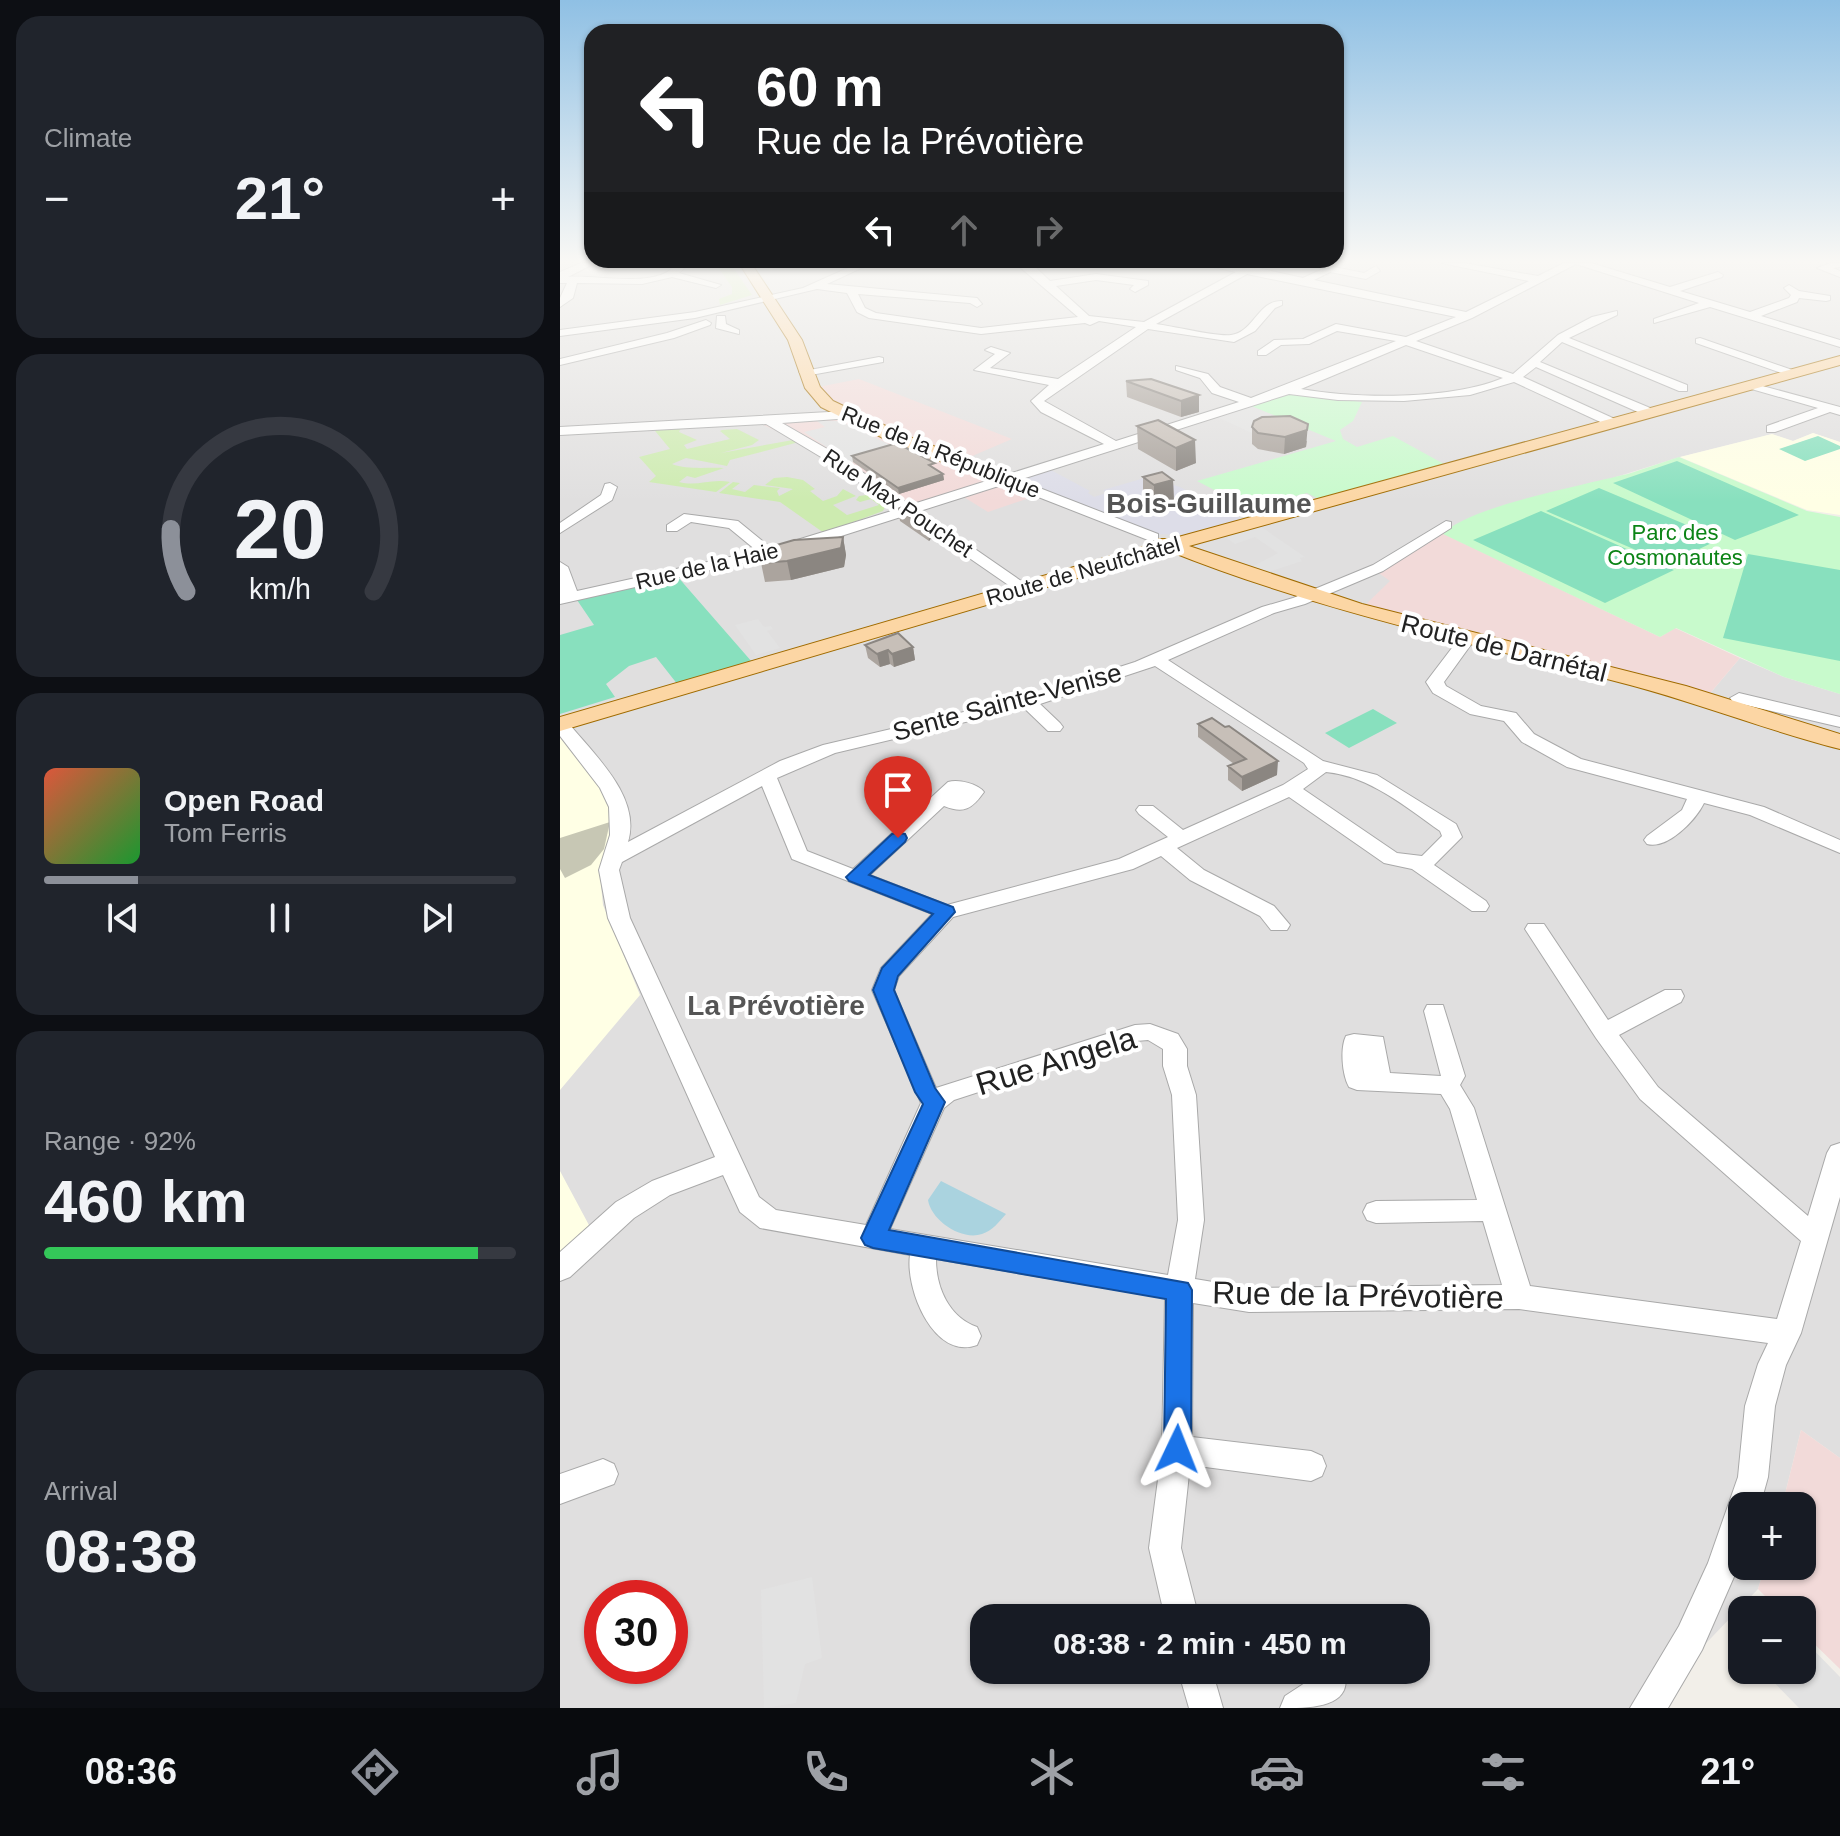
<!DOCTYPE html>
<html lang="en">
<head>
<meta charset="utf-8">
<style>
	body { margin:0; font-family:Arial,sans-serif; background:#20242c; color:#f1f3f6; height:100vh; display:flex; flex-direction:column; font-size:30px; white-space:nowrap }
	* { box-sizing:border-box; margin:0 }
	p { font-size:26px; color:#9ea1a6 }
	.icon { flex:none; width:44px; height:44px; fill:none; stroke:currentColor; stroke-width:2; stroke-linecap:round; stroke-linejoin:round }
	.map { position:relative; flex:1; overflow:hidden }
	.panel { display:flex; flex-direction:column; gap:16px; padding:16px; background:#0d0f14; width:560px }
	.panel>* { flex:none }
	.banner { position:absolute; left:24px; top:24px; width:760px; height:244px; border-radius:24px; box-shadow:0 2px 6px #0004; background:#202124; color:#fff; overflow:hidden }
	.tools { position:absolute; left:1168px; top:1492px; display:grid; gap:16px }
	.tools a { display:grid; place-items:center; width:88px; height:88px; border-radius:16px; background:#171b24; box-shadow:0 2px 6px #0004; font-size:40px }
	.speed { position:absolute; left:24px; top:1580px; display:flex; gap:16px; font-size:40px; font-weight:700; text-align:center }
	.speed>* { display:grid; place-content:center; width:104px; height:104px; border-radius:50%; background:#171b24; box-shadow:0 2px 6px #0004; line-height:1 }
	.speed .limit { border:12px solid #d22; background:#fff; color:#111 }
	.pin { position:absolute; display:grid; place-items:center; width:68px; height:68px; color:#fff; margin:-82px -34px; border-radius:50% 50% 50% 0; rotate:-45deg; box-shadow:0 0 8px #0007 }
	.pin .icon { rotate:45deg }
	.me { position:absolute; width:88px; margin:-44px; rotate:2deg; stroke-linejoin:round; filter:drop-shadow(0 0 6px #0008) }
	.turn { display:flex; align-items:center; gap:28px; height:168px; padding:0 40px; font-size:36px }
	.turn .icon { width:104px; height:104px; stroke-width:2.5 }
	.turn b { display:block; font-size:56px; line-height:68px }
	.lanes { display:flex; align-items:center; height:76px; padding:0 40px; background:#0003; justify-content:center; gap:40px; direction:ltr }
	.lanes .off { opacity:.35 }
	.big { font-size:60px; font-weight:700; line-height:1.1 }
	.panel .tile { flex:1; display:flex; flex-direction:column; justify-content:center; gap:12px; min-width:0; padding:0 28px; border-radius:24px; background:#20242c }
	.panel .dial { align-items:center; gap:0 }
	.dial svg { height:208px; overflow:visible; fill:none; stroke:#363941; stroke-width:7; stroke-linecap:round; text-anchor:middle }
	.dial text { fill:#f1f3f6; stroke:none }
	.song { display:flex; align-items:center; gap:24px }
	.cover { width:96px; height:96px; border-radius:12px; background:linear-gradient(135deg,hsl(10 70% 55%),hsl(130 70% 35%)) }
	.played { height:8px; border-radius:4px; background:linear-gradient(90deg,#8c9099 20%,#363941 20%) }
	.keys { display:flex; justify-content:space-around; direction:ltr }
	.heat { display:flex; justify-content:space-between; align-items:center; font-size:44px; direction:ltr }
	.charge { height:12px; border-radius:6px; background:linear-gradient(90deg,#34c759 92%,#363941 0) }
	.trip { position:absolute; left:410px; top:1604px; width:460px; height:80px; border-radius:24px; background:#171b24; box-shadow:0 2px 6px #0004; font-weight:700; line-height:80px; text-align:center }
	.tabs { display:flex; height:128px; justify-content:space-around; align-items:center; background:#090b0e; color:#9ea1a6 }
	.tabs .icon { width:56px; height:56px }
	.tabs .active { color:#8c9099 }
	.tabs b { font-size:36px; color:#f1f3f6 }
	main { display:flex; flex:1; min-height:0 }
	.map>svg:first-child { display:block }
</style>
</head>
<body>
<main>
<section class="panel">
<div class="tile"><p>Climate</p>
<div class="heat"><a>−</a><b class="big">21°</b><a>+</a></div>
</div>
<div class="tile dial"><svg viewBox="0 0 100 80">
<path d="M14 69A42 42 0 1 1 86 69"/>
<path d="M14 69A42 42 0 0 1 8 45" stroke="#8c9099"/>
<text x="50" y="56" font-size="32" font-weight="700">20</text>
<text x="50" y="72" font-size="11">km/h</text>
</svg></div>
<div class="tile">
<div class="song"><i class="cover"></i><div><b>Open Road</b><p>Tom Ferris</p></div></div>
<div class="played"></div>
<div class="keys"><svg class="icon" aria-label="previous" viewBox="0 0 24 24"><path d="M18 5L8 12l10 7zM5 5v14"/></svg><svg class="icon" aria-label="pause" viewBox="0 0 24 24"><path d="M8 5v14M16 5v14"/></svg><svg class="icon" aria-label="next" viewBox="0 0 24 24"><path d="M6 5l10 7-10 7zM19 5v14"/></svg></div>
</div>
<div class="tile"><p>Range · 92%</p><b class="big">460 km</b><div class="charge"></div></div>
<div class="tile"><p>Arrival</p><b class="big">08:38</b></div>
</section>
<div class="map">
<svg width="1280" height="1708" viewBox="0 0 1280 1708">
	<rect width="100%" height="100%" fill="#f2efe9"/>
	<!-- residential -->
	<path fill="#e0dfdf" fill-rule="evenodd" d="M0,263H203L210,271L228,263H1280V442L1253,433L1233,441L1212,434L1120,457L880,532L817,572L831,580L1147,697L1180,658L1224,677L1280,694V1458L1241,1430L1222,1506H1182V1566H1205L1198,1589L1084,1708H0ZM42,1598H110V1666H42ZM424,1618H856V1670H424Z"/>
	<!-- commercial -->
	<path fill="#f2dad9" d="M299,379L452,439L410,457L448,472L450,478L484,493L428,512L394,491L345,507L232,438L203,425H178L286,415L253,388Z
		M880,532L1100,637L1115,628L1180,658L1147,697L799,611L830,581L816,571Z
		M1241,1430L1280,1458V1669L1242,1632V1610H1219L1198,1589L1205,1566H1242V1506H1222Z"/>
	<!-- education -->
	<path fill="#ffffe5" d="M1253,433L1280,442V515L1247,510L1120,457L1212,434L1233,441Z
		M0,737L44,792L52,809L53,838L44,855L41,885L43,905L80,995L0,1090Z
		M0,1171L30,1227L0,1254Z"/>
	<!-- construction -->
	<path fill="#c7c7b4" d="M50,822L44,849L31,865L5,878L0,869V838Z"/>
	<!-- grass -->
	<path fill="#cdebb0" d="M155,263H170L192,295L160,305L159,299L172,294V287Z
		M91,426L121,428L119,432L137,440L124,445L127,449L170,439L160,431L162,430L177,429L199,440L192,445L161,453L233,440L239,442L170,460L167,466L126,458L112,464C128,470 146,467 164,468L135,478L127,476L119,482C138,487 150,478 170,482L156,492L89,482L96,476L79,457L110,449Z
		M227,477L243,480L255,489L250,491L263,501L277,496L283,489L296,496L273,505L287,515L319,505L311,499L300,502L296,500L299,496L314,494L327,503L323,511L264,533L220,502L159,493L173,482L180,483L172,489L185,492L194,485L220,488L217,491L219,496L233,489L205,485L214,478Z"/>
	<!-- park -->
	<path fill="#c8facc" d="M732,393L802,402L793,421L780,430L783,439L797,447L833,436L884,464L759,499L747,493L689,508L637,481L776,441L691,406Z
		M1119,457L1247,511L1280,517V694L1224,677L1116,628L1100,637L883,534C908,506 1030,484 1071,473C1087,468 1103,462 1119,457Z"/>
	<!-- pitch -->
	<path fill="#88e0be" d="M1258,436L1280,446V449L1245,461L1219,449Z
		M1117,461L1239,515L1175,540L1053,483Z
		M1039,488L1160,539L1108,564L986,511Z
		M981,511L1114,570L1045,603L913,540Z
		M1188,554L1280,570V661L1163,638Z
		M117,576L192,662L118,685L96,657L69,666L46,684L55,697L0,714V635L34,625L17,600Z
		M813,709L837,723L789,748L765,733Z"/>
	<!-- parking -->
	<path fill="#e2e2e2" d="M691,406L730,422L694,434L655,416Z
		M257,421H280L335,447L290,463L244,432L265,427Z
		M700,526L745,557L740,558L742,561L705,573L692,567L718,553L695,537L675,544L667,538L668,535Z
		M198,619L204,627L211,626L213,629L207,631L220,648L196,655L175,625Z
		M252,1577L262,1658L245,1664L236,1703L204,1708L201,1590Z
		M1242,1638L1280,1677V1708H1239L1202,1670H1242Z"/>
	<!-- plaza -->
	<path fill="#dddde8" d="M489,469L530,491L528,493L534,497L546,493L543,490L588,477L620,487L639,497L646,506L672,511L683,521L623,535L599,534L461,481L462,477Z"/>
	<!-- water -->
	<path fill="#aad3df" d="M381,1181L446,1214C439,1222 432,1231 422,1234C401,1241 371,1220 368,1200Z"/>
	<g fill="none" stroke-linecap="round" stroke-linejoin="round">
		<defs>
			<path id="minor" d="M21,263H35L8,277C34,274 102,290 116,263H126L127,266L119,273L161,285L156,288L112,277L82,284L17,283L13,298L0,307V298L7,283H0V272Z
				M299,263H312L267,284L417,298L422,304L417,307L410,303L298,294L305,308L316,313L421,328L518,317L455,263L473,265L490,281L536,274L588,281V285L575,292L570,289L574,285L536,280L496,286L529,316L584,322L676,272L636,263L689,266L743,278L769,266L804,273L816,266L820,271L806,279L770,272L754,280L906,312L969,281L882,263H904L978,276L1004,263H1031L1110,287L1158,272L1163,275L1162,277L1120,291L1190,312L1229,298L1231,295L1224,288L1229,285L1239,291L1270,296V300L1266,301L1239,298L1237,302L1201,316L1280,340V347L1150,307L1094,323V319L1139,303L1016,264L912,318L856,341L953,374L998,335L1032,317L1057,311V315L1009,338L1127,385V391H1119L1002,342L980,362L1095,410V416H1087L976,367L963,377L1057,420V426H1049L954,382L910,395L844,401L778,400L729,394L459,480L598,534V540H588L445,484L360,511L467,585V591H457L347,515L231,552L0,604V562L8,567L17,591L197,551L169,528L131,522L117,531H107V525L124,514L178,521L211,548L338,509L266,460L206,424L0,435V427L287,411L293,415L291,418L222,423L276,454L350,505L544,444L481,412L471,401L489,385L414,370L435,354L425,350L431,347L450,353L430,368L498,379L576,327L539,321L530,325L525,323L421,334L309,318L297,312L287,293L257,289L135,318L0,336V330L135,312L243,288ZM687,274L896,317L846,337L776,324L743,339L714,340L698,351V355H706L721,345L749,344L777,331L836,341L691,398L660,387L648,374L616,366V370L640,378L652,393L679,402L556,441L484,401L588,329L674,342L695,331L715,308L722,305V301C698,300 694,332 671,335C656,337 613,326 596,324ZM846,345L943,378C890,400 798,399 741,389Z
				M1271,263H1280V267L1273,268L1280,271V277L1257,268Z
				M157,316H165L166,324L179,330V334L156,328Z
				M146,320L151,323L150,325L114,338L0,365V359L107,333Z
				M1140,338L1238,372L1240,374L1230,376L1136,343V339Z
				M319,357L323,358V362L245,376L239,372Z
				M1188,382L1280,407V415L1270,412L1215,432H1207V426L1258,408L1188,388Z
				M50,483L57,487L52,500L0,533V523L41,495L45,484Z
				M886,521L891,522V528L823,571L745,604L714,613L608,660L763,761L817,775L896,824L902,837L874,865L926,901L929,906L926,911H912L852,869L824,863L729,797L617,848L644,870L714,906L730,925L727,930H711L700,916L630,880L601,856L573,869L393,917L339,976L334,990L376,1088L575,1025L590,1024L618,1034L627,1049V1066L636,1095L644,1220L635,1279L689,1288L942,1285L923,1221L816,1223L807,1220L803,1212L807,1204L816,1201L917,1200L890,1109L881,1094L797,1090L789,1087C782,1075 780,1048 786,1036L794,1034L823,1037L830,1073L881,1076L864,1011L867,1005H883L905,1076L900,1085L914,1108L970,1286L1217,1319L1241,1241L1080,1099L1036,1038L965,929L968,924H984L1048,1020L1105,990H1121L1124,996L1121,1002L1059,1035L1098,1087L1248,1216L1267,1153L1271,1146L1280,1143V1197L1241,1333L1226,1365L1215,1406L1208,1477L1200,1506H1182L1180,1563L1142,1650L1108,1708H1070L1119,1626L1148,1563L1178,1477L1185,1406L1198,1364L1208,1343L959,1309L689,1312L633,1303L632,1437L751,1451L762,1456L766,1466L762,1476L751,1481L630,1465L621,1548L639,1618H605L589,1548L602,1449L605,1298L376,1259C376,1288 389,1317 417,1327L421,1336L417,1345C374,1361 345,1289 350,1255L200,1228L180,1212L163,1175L110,1195L74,1218L10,1277L0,1281V1252L56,1202L92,1181L155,1157L48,918L39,870L50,835L49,807L40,788L0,736V719L6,720C32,753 82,796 68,842L220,761L263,745L463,698L575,662L702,607L733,598L813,565ZM595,666L744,763L748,769L723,785L623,830L593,806H579L576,810L579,814L608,837L559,859L387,905L310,875L384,806C404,814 412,809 424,792C418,784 399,779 388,782L293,869L247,851L217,778L275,753L464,708L488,731H500L503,727L500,723L480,704ZM766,772C809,776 846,807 880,831L882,836L862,856L837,853L743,789ZM202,786L232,859L372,914L321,968L312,990L361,1103L306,1225L216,1210L199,1197L70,918L59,870L62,862ZM588,1040L603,1049V1066L612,1095L618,1220L608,1275L330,1229L384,1108L394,1100L576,1041Z
				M907,634L915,639L884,682L886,686L921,706L956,713L974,734L1021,759L1204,807L1280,840V853L1190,815L1144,803C1136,820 1107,850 1087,844L1084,840L1087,836L1122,810L1127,799L1007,767L962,742L944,721L910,714L873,693L866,682L901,636Z
				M1179,693L1280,717V727L1173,702L1170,698Z
				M43,1459L54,1464L58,1474L54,1484L0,1504V1474Z
				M618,1670H652L663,1708H629Z
				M752,1670H784C795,1708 751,1708 720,1708L725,1696L751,1679Z"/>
			<path id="major" d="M179,263H191L242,340L260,387L273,401L347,436L450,475L453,479L450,483H438L335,444L261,407L245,388L228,340Z
				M1280,356V365L629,546L802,604L1126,686L1280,734V749C1209,731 1141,704 1070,685C915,644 759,611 609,551L0,731V717L596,543L598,539H611Z"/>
		</defs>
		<!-- minor casing -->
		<use href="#minor" stroke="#a9a9a9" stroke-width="2"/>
		<!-- major casing -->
		<use href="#major" stroke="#a06b00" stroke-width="2"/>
		<!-- minor -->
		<use href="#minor" fill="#fff" fill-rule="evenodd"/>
		<!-- major -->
		<use href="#major" fill="#fcd6a4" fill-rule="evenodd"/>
	</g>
	<!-- wall -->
	<path fill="#aba49e" d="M566,381L639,395V412L621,417L567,397Z
		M598,420L636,463L616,471L578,449L577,426Z
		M692,427L747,441L746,447L724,454L698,449L692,444Z
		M292,456L376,469H375L383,474L384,480L339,494L293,462Z
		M583,477L613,480L614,503L594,508L583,500Z
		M338,509L371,524L373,536L369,541L340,521Z
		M283,537L286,555L284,567L231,580L205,582L201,563Z
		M305,645L353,647L355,660L334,667L330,664L320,667L308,658Z
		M638,724L717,775L682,791L668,780V766L674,764L638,737Z"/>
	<!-- shaded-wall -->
	<path fill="#8b8681" d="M639,395V412L621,417V401Z
		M748,424L746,447L724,454L725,437Z
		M635,440L636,463L616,471V448Z
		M383,474L384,480L339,494L338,488Z
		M613,480L614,503L594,508V485Z
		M371,524L373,536L369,541L368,529Z
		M283,537L286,555L284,567L231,580L227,561Z
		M353,647L355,660L334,667L332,654Z
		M328,650L330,664L320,667L317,654Z
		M718,761L717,775L682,791V777Z"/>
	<!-- building -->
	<path fill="#c7bfb8" stroke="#8b8681" stroke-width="2" d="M591,379L639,395L621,401L566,381Z
		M730,416L748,424L747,430L725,437L698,433L692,427L694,421L702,417Z
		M598,420L635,440L616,448L577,426Z
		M337,443L375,463L369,465L383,474L338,488L292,456Z
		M602,472L613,480L594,485L583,477Z
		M345,506L371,524L368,529L338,509Z
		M283,537L281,548L227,561L201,563L206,548L234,540Z
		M338,633L353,647L332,654L328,650L317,654L305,645Z
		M652,718L665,727L669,726L718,761L682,777L668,766L686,759L638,724Z"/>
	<!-- sky -->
	<linearGradient id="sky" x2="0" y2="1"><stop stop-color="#8fc0e4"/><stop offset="0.52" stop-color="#f9f8f5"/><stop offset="1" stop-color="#f9f8f5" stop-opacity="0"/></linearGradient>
	<rect width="1280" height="502" fill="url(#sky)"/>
	<!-- route -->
	<path fill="#1a73e8" stroke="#114b97" stroke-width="2" d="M338,833L345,834L347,838L345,842L309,875L393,907L395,912L338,976L334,990L375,1088L385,1102L329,1230L628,1283L632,1290L631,1449L627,1458L617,1462L608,1458L604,1449L606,1299L313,1248L305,1245L301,1238L363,1104L355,1092L313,990L322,968L373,914L289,881L286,877L332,834Z"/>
	<g text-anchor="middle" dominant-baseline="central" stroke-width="8" stroke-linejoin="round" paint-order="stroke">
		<!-- far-street labels -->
		<g font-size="22" fill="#222" stroke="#fff">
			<text transform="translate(381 452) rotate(22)">Rue de la République</text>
			<text transform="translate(338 503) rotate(34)">Rue Max Pouchet</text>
			<text transform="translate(147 566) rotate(-13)">Rue de la Haie</text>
			<text transform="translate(523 571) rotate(-16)">Route de Neufchâtel</text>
		</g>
		<!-- far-park labels -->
		<g font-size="22" fill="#0c8416" stroke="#fff">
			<text x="1115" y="532">Parc des<tspan x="1115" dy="25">Cosmonautes</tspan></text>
		</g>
		<!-- street labels -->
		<g font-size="26" fill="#222" stroke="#fff">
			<text transform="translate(944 648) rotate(14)">Route de Darnétal</text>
			<text transform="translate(447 702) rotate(-15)">Sente Sainte-Venise</text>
		</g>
		<!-- far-district labels -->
		<g font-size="28" font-weight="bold" fill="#555" stroke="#fff">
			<text x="649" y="503">Bois-Guillaume</text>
		</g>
		<!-- neighbourhood labels -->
		<g font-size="28" font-weight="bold" fill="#555" stroke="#fff">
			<text x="216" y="1005">La Prévotière</text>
		</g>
		<!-- near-street labels -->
		<g font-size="32" fill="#222" stroke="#fff">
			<text transform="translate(496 1061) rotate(-17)">Rue Angela</text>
			<text transform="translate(798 1295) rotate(1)">Rue de la Prévotière</text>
		</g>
	</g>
</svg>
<div class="tools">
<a>+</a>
<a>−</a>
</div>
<div class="speed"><div class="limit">30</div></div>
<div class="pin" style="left:338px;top:838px;background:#d93025"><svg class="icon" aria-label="arrive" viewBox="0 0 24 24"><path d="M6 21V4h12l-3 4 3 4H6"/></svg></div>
<svg class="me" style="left:617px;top:1449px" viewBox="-20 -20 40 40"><path d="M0-17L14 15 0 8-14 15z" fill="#1a73e8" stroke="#fff" stroke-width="4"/></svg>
<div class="trip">08:38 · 2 min · 450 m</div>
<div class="banner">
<div class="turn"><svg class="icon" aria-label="left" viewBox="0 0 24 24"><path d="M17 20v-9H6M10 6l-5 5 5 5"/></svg><div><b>60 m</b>Rue de la Prévotière</div></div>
<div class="lanes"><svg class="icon" aria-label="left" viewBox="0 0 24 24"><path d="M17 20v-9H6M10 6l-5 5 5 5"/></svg><svg class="icon off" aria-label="ahead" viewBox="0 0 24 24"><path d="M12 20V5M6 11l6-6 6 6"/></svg><svg class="icon off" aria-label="right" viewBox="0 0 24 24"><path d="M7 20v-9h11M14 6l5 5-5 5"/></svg></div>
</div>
</div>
</main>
<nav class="tabs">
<b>08:36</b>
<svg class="icon active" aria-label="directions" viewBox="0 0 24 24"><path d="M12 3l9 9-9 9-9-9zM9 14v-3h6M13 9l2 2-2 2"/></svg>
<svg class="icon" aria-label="music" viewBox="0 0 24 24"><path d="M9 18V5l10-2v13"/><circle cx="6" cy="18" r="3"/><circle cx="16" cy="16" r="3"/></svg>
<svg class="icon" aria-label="phone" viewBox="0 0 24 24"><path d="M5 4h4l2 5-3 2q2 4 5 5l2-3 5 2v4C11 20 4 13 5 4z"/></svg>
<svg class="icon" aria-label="climate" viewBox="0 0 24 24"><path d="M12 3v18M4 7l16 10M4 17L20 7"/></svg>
<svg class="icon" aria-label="car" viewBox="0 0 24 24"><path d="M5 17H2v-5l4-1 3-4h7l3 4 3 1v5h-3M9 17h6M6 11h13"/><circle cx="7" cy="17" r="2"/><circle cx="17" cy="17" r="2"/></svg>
<svg class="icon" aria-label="filters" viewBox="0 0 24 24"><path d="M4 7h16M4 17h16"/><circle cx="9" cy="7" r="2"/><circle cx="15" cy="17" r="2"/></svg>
<b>21°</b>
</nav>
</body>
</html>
